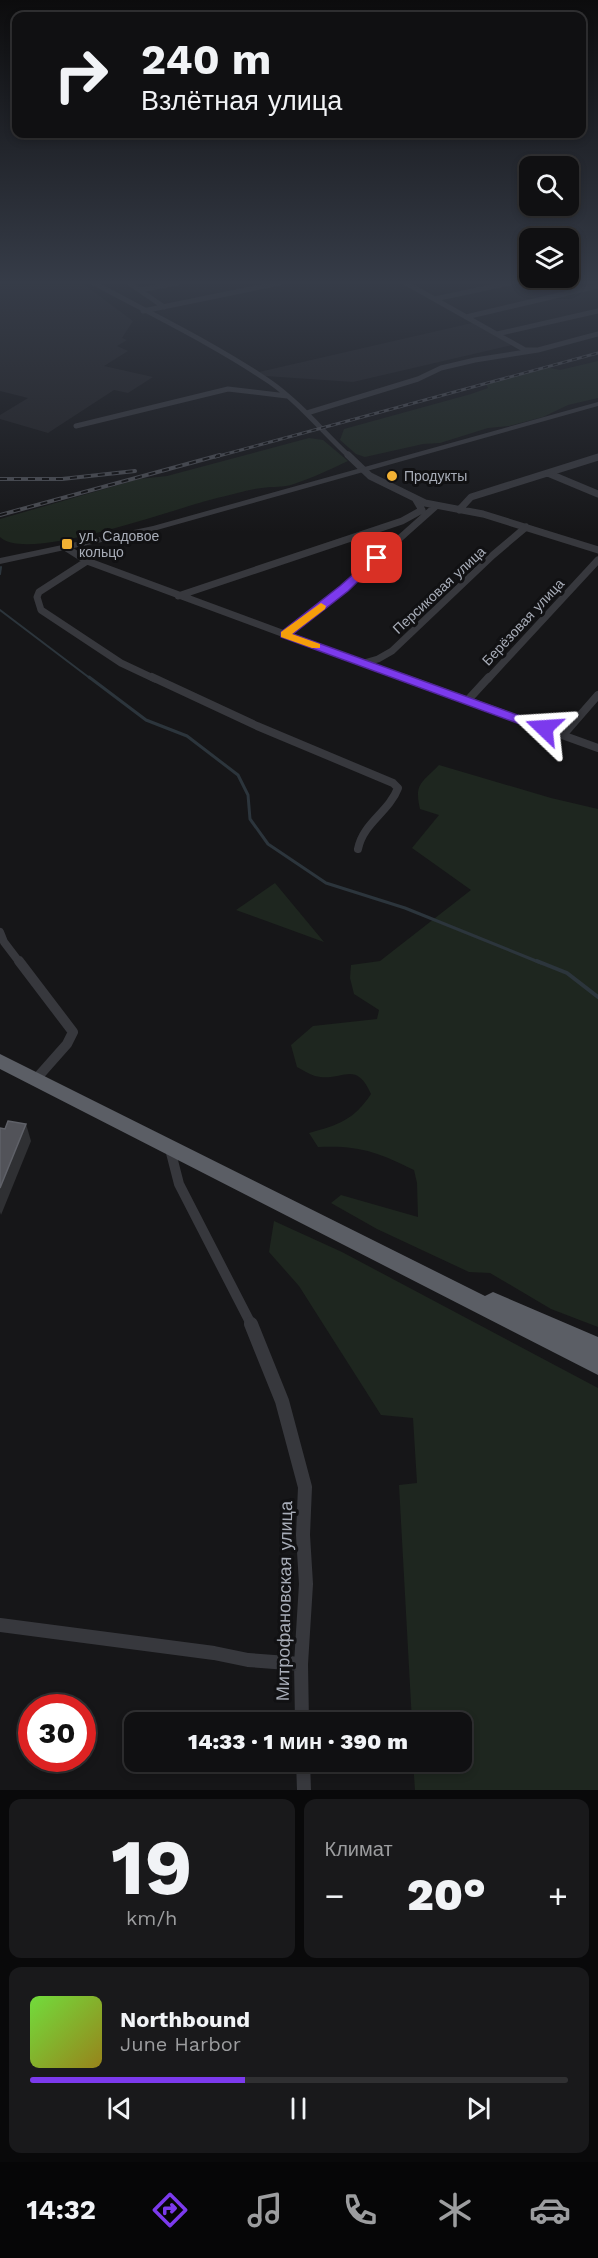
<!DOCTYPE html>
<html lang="ru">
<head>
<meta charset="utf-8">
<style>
	body { margin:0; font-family:"Work Sans",sans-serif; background:#19191b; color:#f1f3f6; height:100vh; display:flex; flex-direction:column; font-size:22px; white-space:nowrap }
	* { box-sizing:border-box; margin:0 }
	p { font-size:20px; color:#9c9d9f }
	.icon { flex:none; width:33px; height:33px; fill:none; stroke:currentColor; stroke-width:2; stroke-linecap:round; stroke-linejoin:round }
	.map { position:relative; height:1790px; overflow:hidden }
	.drawer { display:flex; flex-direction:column; gap:9px; padding:9px; background:#09090a; flex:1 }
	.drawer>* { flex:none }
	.banner { position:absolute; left:12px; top:12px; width:574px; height:126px; border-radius:12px; box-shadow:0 3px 9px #0003,0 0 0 2px #303032; background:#101012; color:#f1f3f6; overflow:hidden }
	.fabs { position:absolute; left:519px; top:156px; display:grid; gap:12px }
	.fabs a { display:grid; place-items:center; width:60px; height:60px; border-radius:12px; background:#101012; box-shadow:0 3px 9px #0003,0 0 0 2px #303032; font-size:30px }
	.speed { position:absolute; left:18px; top:1694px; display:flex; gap:12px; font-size:30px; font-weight:700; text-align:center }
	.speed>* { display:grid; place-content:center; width:78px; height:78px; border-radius:50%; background:#101012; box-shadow:0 3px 9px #0003,0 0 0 2px #303032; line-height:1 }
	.speed .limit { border:9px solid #d22; background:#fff; color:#111 }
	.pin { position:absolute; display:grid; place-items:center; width:51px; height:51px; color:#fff; margin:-26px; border-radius:12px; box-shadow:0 3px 9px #0006 }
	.me { position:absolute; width:66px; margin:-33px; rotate:290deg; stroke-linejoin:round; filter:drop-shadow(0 0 4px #0008) }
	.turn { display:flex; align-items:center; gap:21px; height:126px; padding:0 30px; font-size:27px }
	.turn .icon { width:78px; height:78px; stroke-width:2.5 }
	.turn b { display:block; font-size:42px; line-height:51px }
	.big { font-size:45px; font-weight:800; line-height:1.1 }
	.drawer .card { flex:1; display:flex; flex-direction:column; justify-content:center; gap:9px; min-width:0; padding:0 21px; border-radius:12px; background:#19191b }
	.drawer .dial { align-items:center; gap:0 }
	.dial b { font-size:78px; line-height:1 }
	.song { display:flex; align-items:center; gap:18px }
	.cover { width:72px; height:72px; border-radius:9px; background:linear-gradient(135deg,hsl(100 70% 55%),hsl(50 70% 35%)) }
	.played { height:6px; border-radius:3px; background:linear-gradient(90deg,#7c3aed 40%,#303032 40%) }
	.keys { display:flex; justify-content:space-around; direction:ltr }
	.heat { display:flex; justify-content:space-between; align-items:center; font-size:33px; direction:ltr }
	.drawer .tiles { flex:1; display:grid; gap:9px; grid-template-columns:1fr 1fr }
	.card:last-child { grid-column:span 2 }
	.trip { position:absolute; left:124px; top:1712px; width:348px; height:60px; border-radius:12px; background:#101012; box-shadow:0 3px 9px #0003,0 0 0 2px #303032; font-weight:800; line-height:60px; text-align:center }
	.menu { display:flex; height:96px; justify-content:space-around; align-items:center; background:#060607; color:#9c9d9f }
	.menu .icon { width:42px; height:42px }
	.menu .active { color:#7c3aed }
	.menu b { font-size:27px; color:#f1f3f6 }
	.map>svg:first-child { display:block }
</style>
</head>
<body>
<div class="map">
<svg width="598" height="1790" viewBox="0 0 598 1790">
	<rect width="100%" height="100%" fill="#161618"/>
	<!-- built -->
	<path fill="#222225" d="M0,283H82L133,321L122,338L127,340L117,346L128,351L104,366L153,377L128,393L114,390L48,433L0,419V415L28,398L0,391Z
		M472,323L512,345L353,382L265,376L259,372Z"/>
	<!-- green -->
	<path fill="#1e261f" d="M598,361V398L568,405L543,417L509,426L488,428L440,443L423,444L365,457L356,454L340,440L344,429L471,394L488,388L486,384L546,367L560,370Z
		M309,438L323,440L348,461C331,469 312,478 294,484C283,488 273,486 262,488C247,489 232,495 217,498C179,507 27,564 0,537V519L139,479L167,476Z
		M439,765L551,798L598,809V1327L551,1309L490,1273L469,1272L377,1229L331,1203L341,1195L418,1217L417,1183L414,1170C378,1152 359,1145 318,1147L309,1133C338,1125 354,1120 371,1094C355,1058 342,1083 315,1076C309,1074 303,1070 297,1067L291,1045L313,1026L377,1019L379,1010L354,994L350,978L351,965L380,961L471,890L412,848L439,815L420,809C414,783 422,783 439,765Z
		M275,883L324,942L236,910Z
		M274,1221L342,1252L598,1388V1790H415L413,1761H462V1722H412L399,1485L417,1483L413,1418L381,1415L299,1286L269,1252Z"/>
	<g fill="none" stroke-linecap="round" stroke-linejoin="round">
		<!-- stream-far2 -->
		<path stroke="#2c353c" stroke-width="2" d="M0,574L1,567
			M0,610L91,679"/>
		<!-- stream-far1 -->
		<path stroke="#2c353c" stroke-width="3" d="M89,677L146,720L187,736L238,775L248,795L250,819L268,844L326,883L405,908L541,963"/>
		<!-- stream -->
		<path stroke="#2c353c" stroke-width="4" d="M537,961L567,973L598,997"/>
		<!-- minor-far4 -->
		<path stroke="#37383d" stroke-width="5" d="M94,283C153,315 214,344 270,382C300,403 323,432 350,457
			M129,283L164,307
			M406,283L525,350H538L598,334
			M140,290L177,283
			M435,299L510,283
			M143,311L280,283
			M466,317L598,286
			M497,334L598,311
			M307,413L418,379L441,368L475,360L538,350
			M76,426L228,389L287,396"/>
		<!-- minor-far3 -->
		<path stroke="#37383d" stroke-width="7" d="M348,455L370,476L425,503L483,514L598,550
			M550,474L598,494
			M459,510L471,497L598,457
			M65,547L87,561L406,679
			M87,561L39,592L37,597L41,610L121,663L155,679
			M178,596L402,521L422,510L416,500
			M285,634L344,588L436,506
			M364,663L378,659L392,651L493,555L526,527
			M488,679L598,560"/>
		<!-- minor-far2 -->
		<path stroke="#37383d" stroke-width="8" d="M152,677L257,726L393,783L398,788C389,812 363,823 358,849
			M402,677L598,748
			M467,701L489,677
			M563,735L598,695
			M0,932L4,942L20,963"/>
		<!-- minor-far1 -->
		<path stroke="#37383d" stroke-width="10" d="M19,961L73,1032L67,1044L36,1079
			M170,1149L179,1184L252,1326"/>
		<!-- minor -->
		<path stroke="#37383d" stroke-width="14" d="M251,1324L282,1401L305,1487L303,1535L306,1584L301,1664L302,1722
			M0,1625L214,1653L248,1660L301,1664
			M303,1761L304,1790"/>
		<!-- tertiary -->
		<path fill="#37383d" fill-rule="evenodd" d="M598,402V406L157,530L0,564V558L153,526Z"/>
		<!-- trunk -->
		<path fill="#5b5e65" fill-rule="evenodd" d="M0,1054L485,1296L493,1292L598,1337V1375L0,1069Z"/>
		<defs>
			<path id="rail-far1" d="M215,457L598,353"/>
			<path id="rail" d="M0,479H62L135,471
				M0,515L220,455"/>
		</defs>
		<!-- rail-far1 casing -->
		<use href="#rail-far1" stroke="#4a4c52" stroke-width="3"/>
		<!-- rail casing -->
		<use href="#rail" stroke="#4a4c52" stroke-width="4"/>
		<!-- rail-far1 -->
		<use href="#rail-far1" stroke="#111113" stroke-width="1.5" stroke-dasharray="5" stroke-linecap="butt"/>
		<!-- rail -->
		<use href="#rail" stroke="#111113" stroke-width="2" stroke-dasharray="7" stroke-linecap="butt"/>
	</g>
	<!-- shaded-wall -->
	<path fill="#2f3033" d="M26,1124L31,1141L1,1215L0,1212V1188Z"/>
	<!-- building -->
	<path fill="#525359" stroke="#5f6168" stroke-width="1.5" d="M8,1121L26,1124L0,1188V1128L5,1129Z"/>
	<!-- sky -->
	<linearGradient id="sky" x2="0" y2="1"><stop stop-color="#0c0c0d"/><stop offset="0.53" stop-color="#363c48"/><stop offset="1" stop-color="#363c48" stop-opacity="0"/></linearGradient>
	<rect width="598" height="533" fill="url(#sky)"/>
	<!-- route -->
	<path fill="#7c3aed" stroke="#51269a" stroke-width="1.5" d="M374,556L382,558L348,591L293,634L548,726V731H539L281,637V632L340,586Z"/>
	<!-- slow -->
	<path fill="#f59e0b" d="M321,603L326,606L325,609L292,634L320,644V648H312L281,637V632Z"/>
	<!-- markers -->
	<g fill="#f2b134" stroke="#111113" stroke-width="2">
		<circle cx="392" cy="476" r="6"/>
		<rect x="61" y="538" width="12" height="12" rx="3"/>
	</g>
	<g text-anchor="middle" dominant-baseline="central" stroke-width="6" stroke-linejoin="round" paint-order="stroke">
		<!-- far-poi labels -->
		<g font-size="14" fill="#a8adb8" stroke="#111113" text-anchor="start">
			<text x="404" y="476">Продукты</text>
			<text x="79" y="536">ул. Садовое<tspan x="79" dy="16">кольцо</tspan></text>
		</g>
		<!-- far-street labels -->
		<g font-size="14" fill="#a8adb8" stroke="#111113">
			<text transform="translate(439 590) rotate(-43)">Персиковая улица</text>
			<text transform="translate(523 622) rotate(-47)">Берёзовая улица</text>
		</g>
		<!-- near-street labels -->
		<g font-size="18" fill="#a8adb8" stroke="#111113">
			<text transform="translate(284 1601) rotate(-89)">Митрофановская улица</text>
		</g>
	</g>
</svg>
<div class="fabs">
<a><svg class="icon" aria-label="search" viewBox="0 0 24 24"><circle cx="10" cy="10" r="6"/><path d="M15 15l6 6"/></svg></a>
<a><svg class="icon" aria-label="layers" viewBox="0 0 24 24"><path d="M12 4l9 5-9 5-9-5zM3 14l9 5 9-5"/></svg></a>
</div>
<div class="speed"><div class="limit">30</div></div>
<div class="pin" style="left:377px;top:558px;background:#d93025"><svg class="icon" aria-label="arrive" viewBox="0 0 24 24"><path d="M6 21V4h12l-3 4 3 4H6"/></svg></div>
<svg class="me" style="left:544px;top:728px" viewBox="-20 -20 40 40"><path d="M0-17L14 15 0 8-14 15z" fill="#7c3aed" stroke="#fff" stroke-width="4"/></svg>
<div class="trip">14:33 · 1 мин · 390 m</div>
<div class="banner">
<div class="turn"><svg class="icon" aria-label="right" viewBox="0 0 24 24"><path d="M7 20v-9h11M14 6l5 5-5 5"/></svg><div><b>240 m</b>Взлётная улица</div></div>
</div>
</div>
<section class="drawer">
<div class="tiles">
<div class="card dial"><b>19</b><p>km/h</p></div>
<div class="card"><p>Климат</p>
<div class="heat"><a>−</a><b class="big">20°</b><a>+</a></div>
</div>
<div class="card">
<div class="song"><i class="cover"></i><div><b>Northbound</b><p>June Harbor</p></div></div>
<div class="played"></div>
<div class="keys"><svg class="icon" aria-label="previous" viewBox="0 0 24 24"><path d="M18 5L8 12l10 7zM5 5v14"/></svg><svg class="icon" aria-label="pause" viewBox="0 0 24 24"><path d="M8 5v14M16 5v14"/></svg><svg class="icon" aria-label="next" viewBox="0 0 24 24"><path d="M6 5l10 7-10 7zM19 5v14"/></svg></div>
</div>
</div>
</section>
<nav class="menu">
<b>14:32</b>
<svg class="icon active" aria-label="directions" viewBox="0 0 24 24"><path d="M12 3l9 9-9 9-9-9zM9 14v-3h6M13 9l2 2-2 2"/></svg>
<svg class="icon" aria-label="music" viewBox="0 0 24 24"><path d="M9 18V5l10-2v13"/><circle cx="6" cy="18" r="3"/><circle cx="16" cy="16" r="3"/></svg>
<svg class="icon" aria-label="phone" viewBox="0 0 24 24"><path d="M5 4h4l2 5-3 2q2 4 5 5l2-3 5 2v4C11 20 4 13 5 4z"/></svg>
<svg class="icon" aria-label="climate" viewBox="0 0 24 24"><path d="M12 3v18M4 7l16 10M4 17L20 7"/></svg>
<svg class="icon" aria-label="car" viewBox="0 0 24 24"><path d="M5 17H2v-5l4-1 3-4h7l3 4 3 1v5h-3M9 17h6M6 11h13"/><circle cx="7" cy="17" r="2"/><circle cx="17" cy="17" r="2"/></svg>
</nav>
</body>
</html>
